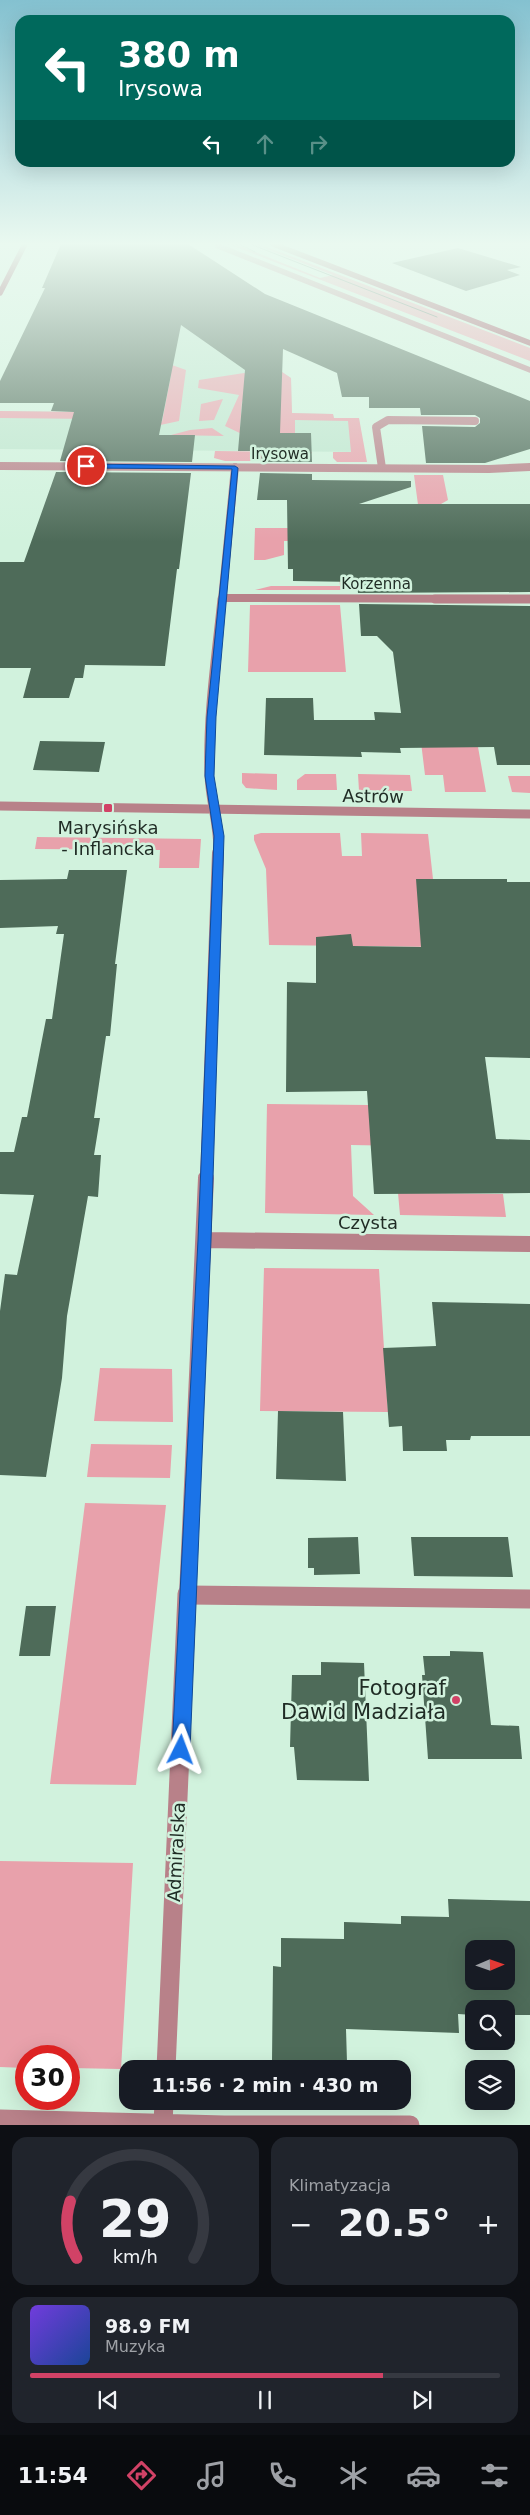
<!DOCTYPE html>
<html lang="pl">
<head>
<meta charset="utf-8">
<style>
	body { margin:0; font-family:"DejaVu Sans",sans-serif; background:#20242c; color:#f1f3f6; height:100vh; display:flex; flex-direction:column; font-size:19px; white-space:nowrap }
	* { box-sizing:border-box; margin:0 }
	p { font-size:16px; color:#9ea1a6 }
	.icon { flex:none; width:28px; height:28px; fill:none; stroke:currentColor; stroke-width:2; stroke-linecap:round; stroke-linejoin:round }
	.map { position:relative; height:2125px; overflow:hidden }
	.side { display:flex; flex-direction:column; gap:12px; padding:12px; background:#0d0f14; flex:1 }
	.side>* { flex:none }
	.banner { position:absolute; left:15px; top:15px; width:500px; height:152px; border-radius:15px; box-shadow:0 5px 20px #0002; background:#00695c; color:#fff; overflow:hidden }
	.needle { width:32px; rotate:88deg }
	.fabs { position:absolute; left:465px; top:1940px; display:grid; gap:10px }
	.fabs a { display:grid; place-items:center; width:50px; height:50px; border-radius:10px; background:#171b24; box-shadow:0 5px 20px #0002; font-size:25px }
	.speed { position:absolute; left:15px; top:2045px; display:flex; gap:10px; font-size:25px; font-weight:700; text-align:center }
	.speed>* { display:grid; place-content:center; width:65px; height:65px; border-radius:50%; background:#171b24; box-shadow:0 5px 20px #0002; line-height:1 }
	.speed .limit { border:8px solid #d22; background:#fff; color:#111 }
	.pin { position:absolute; display:grid; place-items:center; width:42px; height:42px; color:#fff; margin:-21px; border:2px solid #fff; border-radius:50%; box-shadow:0 1px 5px #0007 }
	.me { position:absolute; width:55px; margin:-28px; rotate:3deg; stroke-linejoin:round; filter:drop-shadow(0 0 4px #0008) }
	.turn { display:flex; align-items:center; gap:18px; height:105px; padding:0 20px; font-size:22px }
	.turn .icon { width:65px; height:65px; stroke-width:2.5 }
	.turn b { display:block; font-size:35px; line-height:42px }
	.lanes { display:flex; align-items:center; height:48px; padding:0 20px; background:#0003; justify-content:center; gap:25px; direction:ltr }
	.lanes .off { opacity:.35 }
	.big { font-size:38px; font-weight:800; line-height:1.1 }
	.side .tile { flex:1; display:flex; flex-direction:column; justify-content:center; gap:8px; min-width:0; padding:0 18px; border-radius:15px; background:#20242c }
	.side .dial { align-items:center; gap:0 }
	.dial svg { height:130px; overflow:visible; fill:none; stroke:#363941; stroke-width:7; stroke-linecap:round; text-anchor:middle }
	.dial text { fill:#f1f3f6; stroke:none }
	.song { display:flex; align-items:center; gap:15px }
	.cover { width:60px; height:60px; border-radius:8px; background:linear-gradient(135deg,hsl(260 70% 55%),hsl(220 70% 35%)) }
	.played { height:5px; border-radius:2px; background:linear-gradient(90deg,#d14266 75%,#363941 75%) }
	.keys { display:flex; justify-content:space-around; direction:ltr }
	.heat { display:flex; justify-content:space-between; align-items:center; font-size:28px; direction:ltr }
	.side .tiles { flex:1; display:grid; gap:12px; grid-template-columns:1fr 1fr }
	.tile:last-child { grid-column:span 2 }
	.trip { position:absolute; left:119px; top:2060px; width:292px; height:50px; border-radius:15px; background:#171b24; box-shadow:0 5px 20px #0002; font-weight:800; line-height:50px; text-align:center }
	.tabs { display:flex; height:80px; justify-content:space-around; align-items:center; background:#090b0e; color:#9ea1a6 }
	.tabs .icon { width:35px; height:35px }
	.tabs .selected { color:#d14266 }
	.tabs b { font-size:22px; color:#f1f3f6 }
	.map>svg:first-child { display:block }
</style>
</head>
<body>
<div class="map">
<svg width="530" height="2125" viewBox="0 0 530 2125">
	<rect width="100%" height="100%" fill="#d1f2dd"/>
	<!-- built -->
	<path fill="#bee6ce" d="M196,314L291,378L292,413L333,414L334,418H359L364,452L0,449V411L88,412L114,320Z"/>
	<!-- green -->
	<path fill="#e8a1ab" d="M228,244H235L320,278L333,275L254,244H259L530,348V361Z
		M196,314L291,378L292,413L333,414L334,418H359L367,462H337L333,458V452H351L348,421L295,420V433H280L242,401L240,429L246,436L225,426L239,395L198,388L199,380L244,373L255,376L192,318L129,328L93,419L0,418V411L88,412L114,320Z
		M172,365L186,370L179,421L151,427L152,422H162L171,375H133Z
		M223,399L214,420L199,421L201,404Z
		M212,428L224,436L171,435L190,430Z
		M215,451L312,452L307,461H225L214,458Z
		M414,475H443L448,500L427,512H419Z
		M255,528H342L348,590H255L271,586H340L336,533L301,541H284V555L265,560H254Z
		M250,605H340L346,672H248Z
		M420,734L478,747L486,792H445L443,775H425Z
		M242,773L277,774V790L246,788L242,783Z
		M305,774H336L337,790H297V780Z
		M358,774L410,775L412,791H359Z
		M508,776H530V793L512,792Z
		M261,833H340L342,856H362L361,833L428,834L433,879H416L441,947L269,945L266,869L254,840V835Z
		M37,837L201,839L199,868H159L160,850L35,849Z
		M267,1104L368,1105L462,1147L351,1145L353,1196L374,1215L265,1213Z
		M398,1193L503,1194L506,1217L400,1215Z
		M264,1268L379,1269L388,1412L260,1411Z
		M100,1368L172,1369L173,1422L94,1421Z
		M91,1444L172,1445L170,1478L87,1477Z
		M85,1503L166,1505L136,1785L50,1784Z
		M0,1861L133,1863L121,2069L69,2068V2056H26V2068L0,2067Z"/>
	<!-- building -->
	<path fill="#4e6b59" fill-rule="evenodd" d="M61,244H188L265,294L530,401V449L485,463H426L422,426L475,427L480,423V418L475,415H421L420,408H369V397H342L337,373L283,349L280,433H311L312,462H261L262,451H238L245,370L181,325L159,435H195L192,462L60,461L74,412L51,411L54,403H0V381L45,288H42Z
		M458,248L521,267L507,270L520,275L466,291L392,263Z
		M56,472L191,473L179,569H177L165,666L85,665L83,678H75L69,698H23L31,668H0V562H24Z
		M260,473L312,474V480L411,481V487L359,504H530V592L358,593L357,582L293,581V569H288L287,500H257Z
		M359,604L530,606V765H497L494,747L400,748L401,753L361,752L362,757L264,755L266,698H313L314,720H375L374,712L401,713L393,652L377,636H361Z
		M40,741L105,742L99,772L33,770Z
		M69,870H127L115,964H117L110,1036H106L94,1118H100L94,1155H101L98,1197L88,1196L67,1316L62,1378L46,1477L0,1475V1311L5,1274L17,1275L34,1195L0,1194V1152H14L22,1117H27L46,1019H52L64,934H56L58,926L0,928V880L67,879Z
		M416,879H507V882H530V1058L485,1057L496,1139L530,1140V1193L374,1194L367,1091L286,1092L287,982L316,983V937L351,934L353,946L421,947Z
		M432,1302L530,1304V1436H471L470,1440H446L447,1451H403L402,1426L389,1427L383,1348L436,1346Z
		M278,1411L343,1412L346,1481L276,1479Z
		M358,1537L360,1574L314,1575V1568H308V1538Z
		M411,1537H508L513,1577L414,1576Z
		M26,1606H56L50,1656H19Z
		M450,1651L483,1652L491,1725L519,1726L522,1759H428L422,1675H425L423,1656H450Z
		M321,1662L364,1663L369,1781L297,1780L294,1747H290L292,1675H321Z
		M448,1899L530,1901V2015H506V2009H474V2015L458,2014L459,2033L346,2029L347,2062L272,2061L273,1966L281,1967V1938L344,1939V1922L401,1924V1916L449,1917ZM474,1949H506V1981H474Z"/>
	<g fill="none" stroke-linecap="round" stroke-linejoin="round">
		<!-- lane-far2 -->
		<path stroke="#b88189" stroke-width="5.5" d="M218,246L530,370"/>
		<!-- lane-far1 -->
		<path stroke="#b88189" stroke-width="8" d="M382,468L376,427L388,420L475,421"/>
		<!-- lane -->
		<path stroke="#b88189" stroke-width="19" d="M188,1595L530,1599"/>
		<!-- street-far4 -->
		<path stroke="#b88189" stroke-width="8" d="M0,466L489,469L530,467
			M222,598L530,599
			M222,600L235,467"/>
		<!-- street-far3 -->
		<path stroke="#b88189" stroke-width="9" d="M435,599H530
			M0,806L530,814
			M218,854C219,827 210,802 209,775C207,716 216,657 222,599"/>
		<!-- street-far2 -->
		<path stroke="#b88189" stroke-width="12" d="M206,1179L218,853"/>
		<!-- street-far1 -->
		<path stroke="#b88189" stroke-width="16" d="M205,1240L530,1244
			M187,1595L206,1178"/>
		<!-- street -->
		<path stroke="#b88189" stroke-width="19" d="M166,2069L187,1594
			M0,2119L224,2125H410
			M163,2125L164,2101"/>
		<!-- secondary -->
		<path stroke="#9c4e5d" stroke-width="5.5" d="M273,244L530,343"/>
		<!-- primary -->
		<path stroke="#84253e" stroke-width="5.5" d="M0,293L25,244"/>
		<!-- tram -->
		<path stroke="#5f7367" stroke-width="1" d="M239,244L255,252
			M250,244L437,317"/>
	</g>
	<!-- sky -->
	<linearGradient id="sky" x2="0" y2="1"><stop stop-color="#84c1d0"/><stop offset="0.45" stop-color="#eaf9f0"/><stop offset="1" stop-color="#eaf9f0" stop-opacity="0"/></linearGradient>
	<rect width="530" height="542" fill="url(#sky)"/>
	<!-- route -->
	<path fill="#1a73e8" stroke="#114b97" d="M86,464L235,466L238,468L216,717L214,776L224,836L211,1240L190,1750L187,1757L181,1759L175,1757L172,1750L198,1240L214,836L205,776L207,717L232,469L84,468Z"/>
	<!-- markers -->
	<g fill="#d14266" stroke="#d1f2dd" stroke-width="2">
		<rect x="103" y="803" width="10" height="10" rx="2.5"/>
		<circle cx="456" cy="1700" r="5"/>
	</g>
	<g text-anchor="middle" dominant-baseline="central" stroke-width="5" stroke-linejoin="round" paint-order="stroke">
		<!-- far-street labels -->
		<g font-size="15" fill="#1f2b24" stroke="#d1f2dd">
			<text x="280" y="454">Irysowa</text>
			<text x="376" y="584">Korzenna</text>
		</g>
		<!-- street labels -->
		<g font-size="18" fill="#1f2b24" stroke="#d1f2dd">
			<text transform="translate(373 796) rotate(1)">Astrów</text>
			<text x="368" y="1222">Czysta</text>
			<text transform="translate(176 1852) rotate(-87)">Admiralska</text>
		</g>
		<!-- poi labels -->
		<g font-size="18" fill="#1f2b24" stroke="#d1f2dd">
			<text x="108" y="827">Marysińska<tspan x="108" dy="21">- Inflancka</tspan></text>
		</g>
		<!-- near-poi labels -->
		<g font-size="21" fill="#1f2b24" stroke="#d1f2dd" text-anchor="end">
			<text x="446" y="1688">Fotograf<tspan x="446" dy="24">Dawid Madziała</tspan></text>
		</g>
	</g>
</svg>
<div class="fabs">
<a><svg class="needle" viewBox="-14 -14 28 28"><path d="M0-13l5 13h-10z" fill="#e53935"/><path d="M0 13l5-13h-10z" fill="#9ea1a6"/></svg></a>
<a><svg class="icon" aria-label="search" viewBox="0 0 24 24"><circle cx="10" cy="10" r="6"/><path d="M15 15l6 6"/></svg></a>
<a><svg class="icon" aria-label="layers" viewBox="0 0 24 24"><path d="M12 4l9 5-9 5-9-5zM3 14l9 5 9-5"/></svg></a>
</div>
<div class="speed"><div class="limit">30</div></div>
<div class="pin" style="left:86px;top:466px;background:#d93025"><svg class="icon" aria-label="arrive" viewBox="0 0 24 24"><path d="M6 21V4h12l-3 4 3 4H6"/></svg></div>
<svg class="me" style="left:181px;top:1750px" viewBox="-20 -20 40 40"><path d="M0-17L14 15 0 8-14 15z" fill="#1a73e8" stroke="#fff" stroke-width="4"/></svg>
<div class="trip">11:56 · 2 min · 430 m</div>
<div class="banner">
<div class="turn"><svg class="icon" aria-label="left" viewBox="0 0 24 24"><path d="M17 20v-9H6M10 6l-5 5 5 5"/></svg><div><b>380 m</b>Irysowa</div></div>
<div class="lanes"><svg class="icon" aria-label="left" viewBox="0 0 24 24"><path d="M17 20v-9H6M10 6l-5 5 5 5"/></svg><svg class="icon off" aria-label="ahead" viewBox="0 0 24 24"><path d="M12 20V5M6 11l6-6 6 6"/></svg><svg class="icon off" aria-label="right" viewBox="0 0 24 24"><path d="M7 20v-9h11M14 6l5 5-5 5"/></svg></div>
</div>
</div>
<section class="side">
<div class="tiles">
<div class="tile dial"><svg viewBox="0 0 100 80">
<path d="M14 69A42 42 0 1 1 86 69"/>
<path d="M14 69A42 42 0 0 1 10 34" stroke="#d14266"/>
<text x="50" y="56" font-size="32" font-weight="700">29</text>
<text x="50" y="72" font-size="11">km/h</text>
</svg></div>
<div class="tile"><p>Klimatyzacja</p>
<div class="heat"><a>−</a><b class="big">20.5°</b><a>+</a></div>
</div>
<div class="tile">
<div class="song"><i class="cover"></i><div><b>98.9 FM</b><p>Muzyka</p></div></div>
<div class="played"></div>
<div class="keys"><svg class="icon" aria-label="previous" viewBox="0 0 24 24"><path d="M18 5L8 12l10 7zM5 5v14"/></svg><svg class="icon" aria-label="pause" viewBox="0 0 24 24"><path d="M8 5v14M16 5v14"/></svg><svg class="icon" aria-label="next" viewBox="0 0 24 24"><path d="M6 5l10 7-10 7zM19 5v14"/></svg></div>
</div>
</div>
</section>
<nav class="tabs">
<b>11:54</b>
<svg class="icon selected" aria-label="directions" viewBox="0 0 24 24"><path d="M12 3l9 9-9 9-9-9zM9 14v-3h6M13 9l2 2-2 2"/></svg>
<svg class="icon" aria-label="music" viewBox="0 0 24 24"><path d="M9 18V5l10-2v13"/><circle cx="6" cy="18" r="3"/><circle cx="16" cy="16" r="3"/></svg>
<svg class="icon" aria-label="phone" viewBox="0 0 24 24"><path d="M5 4h4l2 5-3 2q2 4 5 5l2-3 5 2v4C11 20 4 13 5 4z"/></svg>
<svg class="icon" aria-label="climate" viewBox="0 0 24 24"><path d="M12 3v18M4 7l16 10M4 17L20 7"/></svg>
<svg class="icon" aria-label="car" viewBox="0 0 24 24"><path d="M5 17H2v-5l4-1 3-4h7l3 4 3 1v5h-3M9 17h6M6 11h13"/><circle cx="7" cy="17" r="2"/><circle cx="17" cy="17" r="2"/></svg>
<svg class="icon" aria-label="filters" viewBox="0 0 24 24"><path d="M4 7h16M4 17h16"/><circle cx="9" cy="7" r="2"/><circle cx="15" cy="17" r="2"/></svg>
</nav>
</body>
</html>
